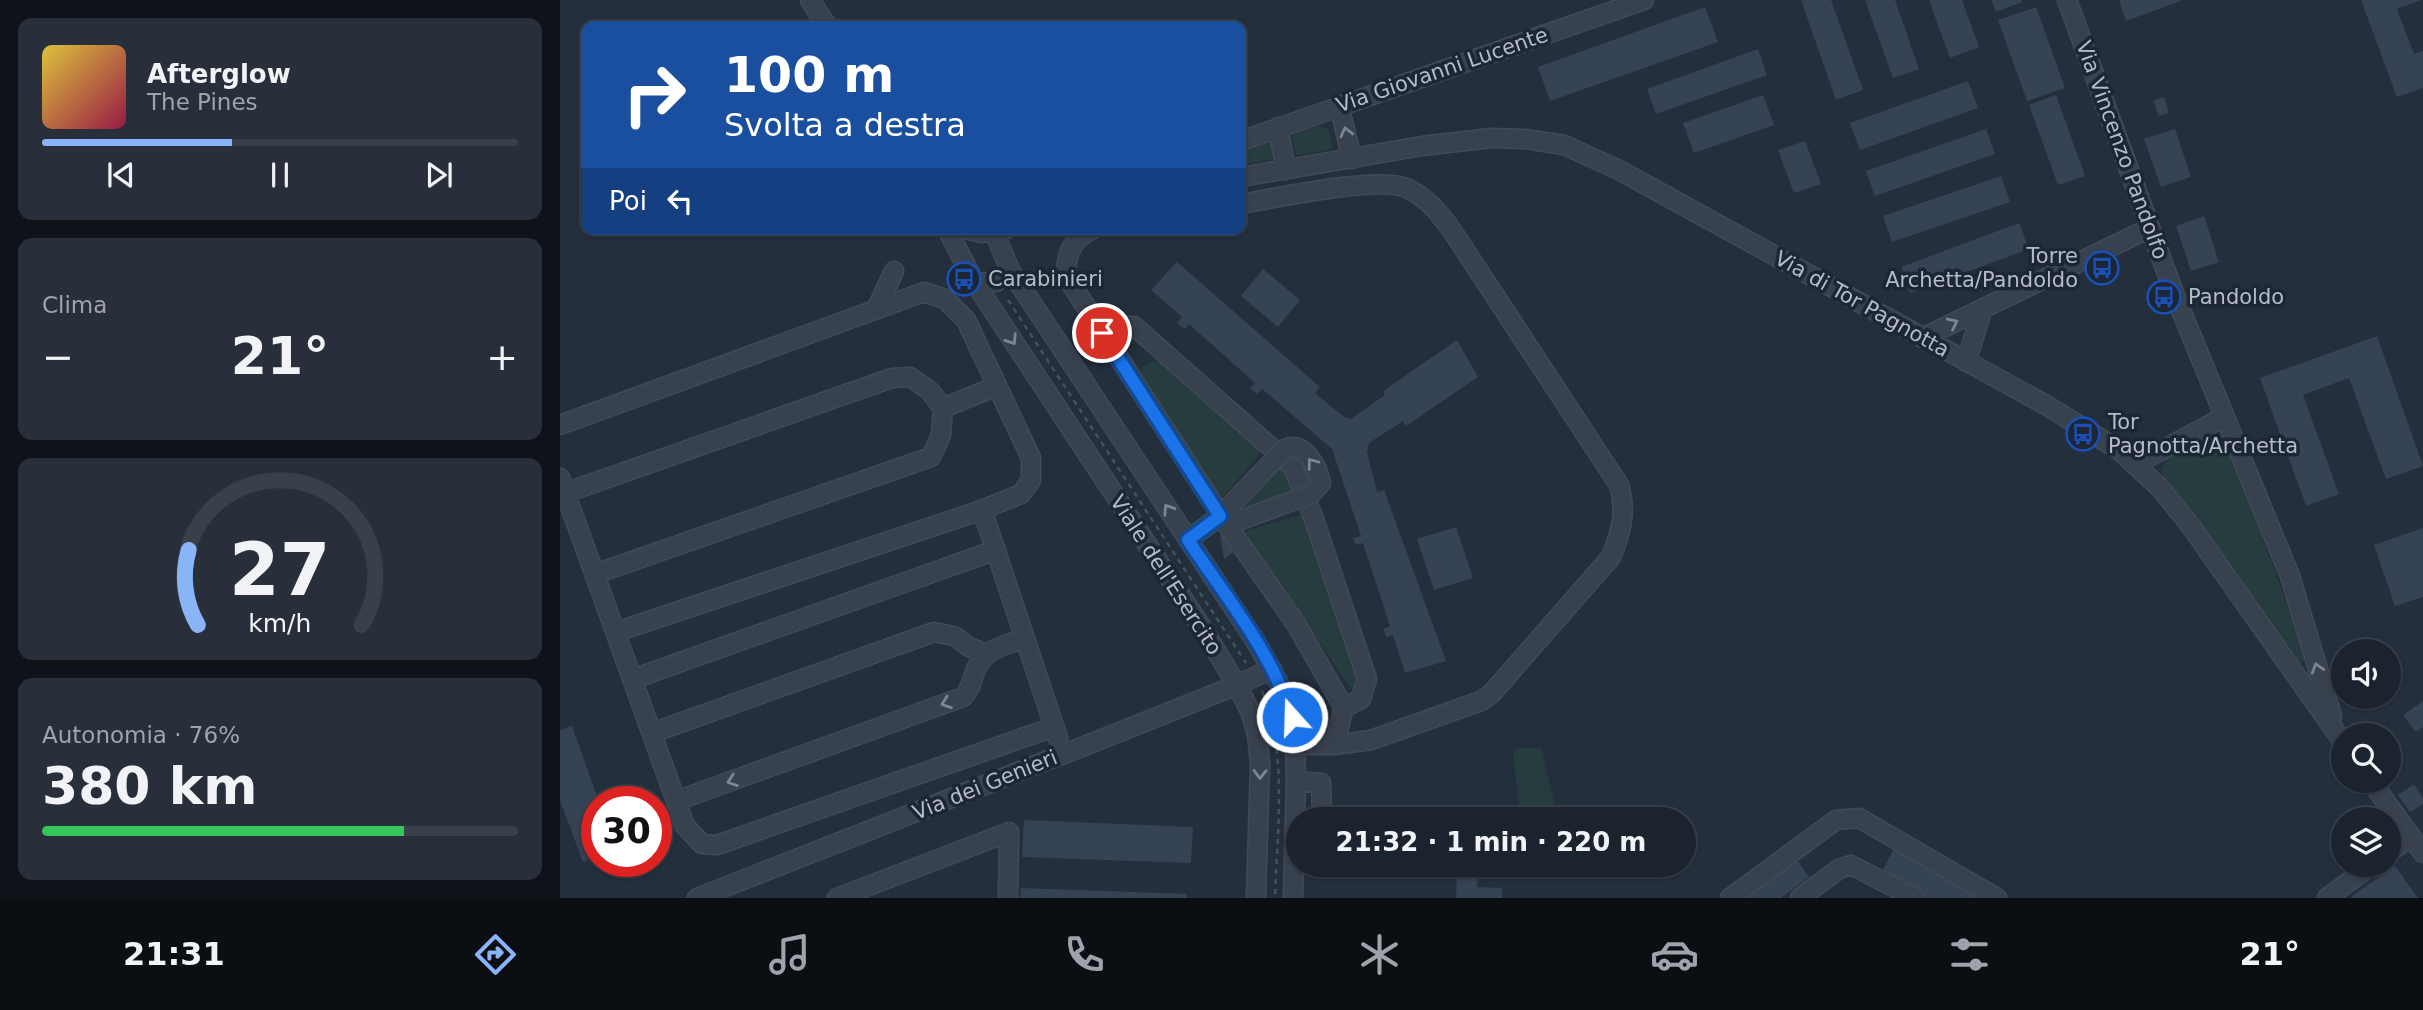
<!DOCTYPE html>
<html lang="it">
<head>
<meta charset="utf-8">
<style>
	body { margin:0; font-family:"DejaVu Sans",sans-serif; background:#282f3a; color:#f1f3f6; height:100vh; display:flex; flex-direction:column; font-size:26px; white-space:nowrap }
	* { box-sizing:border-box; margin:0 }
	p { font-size:23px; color:#a0a4aa }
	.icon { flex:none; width:38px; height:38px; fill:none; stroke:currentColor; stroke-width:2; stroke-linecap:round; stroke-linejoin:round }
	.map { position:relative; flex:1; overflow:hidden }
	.side { display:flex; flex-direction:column; gap:18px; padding:18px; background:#0f1319; width:560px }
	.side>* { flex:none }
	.top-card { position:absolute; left:21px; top:21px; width:665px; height:214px; border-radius:14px; box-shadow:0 2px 5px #0004,0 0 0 2px #39404a; background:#1a4fa0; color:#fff; overflow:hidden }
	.controls { position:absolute; left:1771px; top:639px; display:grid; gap:14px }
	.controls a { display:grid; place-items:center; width:70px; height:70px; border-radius:50%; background:#1b232e; box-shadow:0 2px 5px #0004,0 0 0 2px #39404a; font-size:35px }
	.speed { position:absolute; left:21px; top:786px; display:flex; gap:14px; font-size:35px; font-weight:700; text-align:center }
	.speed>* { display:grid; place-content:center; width:91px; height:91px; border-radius:50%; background:#1b232e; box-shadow:0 2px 5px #0004,0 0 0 2px #39404a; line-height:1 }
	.speed .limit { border:10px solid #d22; background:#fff; color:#111 }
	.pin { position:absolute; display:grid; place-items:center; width:60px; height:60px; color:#fff; margin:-30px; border:4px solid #fff; border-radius:50%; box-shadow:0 2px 7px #0007 }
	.me { position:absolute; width:77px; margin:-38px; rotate:340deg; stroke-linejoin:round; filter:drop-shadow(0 0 5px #0008) }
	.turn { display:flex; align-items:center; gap:24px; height:147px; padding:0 28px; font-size:32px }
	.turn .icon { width:91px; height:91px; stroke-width:2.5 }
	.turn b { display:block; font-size:49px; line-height:60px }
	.then { display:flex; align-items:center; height:66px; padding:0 28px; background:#0003; gap:14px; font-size:26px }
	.big { font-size:52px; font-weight:600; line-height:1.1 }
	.side .card { flex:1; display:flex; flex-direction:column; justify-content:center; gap:10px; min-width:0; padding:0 24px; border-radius:14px; background:#282f3a }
	.side .dial { align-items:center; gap:0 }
	.dial svg { height:182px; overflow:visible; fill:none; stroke:#39404a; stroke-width:7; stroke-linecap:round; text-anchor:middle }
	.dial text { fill:#f1f3f6; stroke:none }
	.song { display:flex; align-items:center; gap:21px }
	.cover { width:84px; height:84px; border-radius:10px; background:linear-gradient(135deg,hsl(50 70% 55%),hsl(340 70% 35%)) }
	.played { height:7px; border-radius:4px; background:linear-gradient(90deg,#8ab4f8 40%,#39404a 40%) }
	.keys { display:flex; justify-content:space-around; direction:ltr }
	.heat { display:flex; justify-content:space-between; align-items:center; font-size:38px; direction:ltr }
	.charge { height:10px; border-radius:5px; background:linear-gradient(90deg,#34c759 76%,#39404a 0) }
	.trip { position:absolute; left:726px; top:807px; width:410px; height:70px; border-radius:35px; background:#1b232e; box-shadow:0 2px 5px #0004,0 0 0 2px #39404a; font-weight:600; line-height:70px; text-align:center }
	.tabs { display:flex; height:112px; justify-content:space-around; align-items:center; background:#0b0e12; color:#a0a4aa }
	.tabs .icon { width:49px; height:49px }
	.tabs .selected { color:#8ab4f8 }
	.tabs b { font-size:32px; color:#f1f3f6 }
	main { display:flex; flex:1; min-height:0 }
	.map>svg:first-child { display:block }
</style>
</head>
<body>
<main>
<section class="side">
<div class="card">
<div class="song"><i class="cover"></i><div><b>Afterglow</b><p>The Pines</p></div></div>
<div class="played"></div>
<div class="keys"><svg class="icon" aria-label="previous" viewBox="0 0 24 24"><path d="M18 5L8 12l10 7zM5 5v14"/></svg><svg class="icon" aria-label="pause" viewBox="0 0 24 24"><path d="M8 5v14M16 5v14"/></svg><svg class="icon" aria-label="next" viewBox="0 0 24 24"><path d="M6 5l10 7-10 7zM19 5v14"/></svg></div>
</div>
<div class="card"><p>Clima</p>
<div class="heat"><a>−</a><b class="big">21°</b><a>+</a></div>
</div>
<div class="card dial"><svg viewBox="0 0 100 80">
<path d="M14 69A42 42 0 1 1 86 69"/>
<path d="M14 69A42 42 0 0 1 10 36" stroke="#8ab4f8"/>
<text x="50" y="56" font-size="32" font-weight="700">27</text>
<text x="50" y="72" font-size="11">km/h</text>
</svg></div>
<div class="card"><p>Autonomia · 76%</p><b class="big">380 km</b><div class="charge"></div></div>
</section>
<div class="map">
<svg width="1863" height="898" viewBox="0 0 1863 898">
	<rect width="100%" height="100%" fill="#242f3e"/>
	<!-- green -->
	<path fill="#263c3f" d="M755,124L769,130L773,149L736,156L732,138L733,132Z
		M708,141L711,145L714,159L681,165V151Z
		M591,361L599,362L616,371L703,450L663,497L657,493L580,378L582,367Z
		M1659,435L1665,436L1736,629L1745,660L1742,663L1735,660L1636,518L1603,477L1601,469L1608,457Z
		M721,467L727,472L736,493L688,509L685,507V502Z
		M744,514L799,679L796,689H791L685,534L688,530Z
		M956,748H981L998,819H961L953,755Z"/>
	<!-- building -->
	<path fill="#364354" d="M1241,0H1271L1303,90L1276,100Z
		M1305,0H1335L1359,69L1333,78Z
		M1369,0H1402L1419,47L1390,58Z
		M1431,0H1461L1462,2L1436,12Z
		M1559,0H1623L1566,21Z
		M1801,0H1861L1837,9L1854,54L1863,51V88L1837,97Z
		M1145,7L1158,42L990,101L978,67Z
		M1476,7L1505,88L1467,101L1438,20Z
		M1198,49L1207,75L1096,114L1087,89Z
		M1408,81L1418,108L1300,150L1290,123Z
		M1203,95L1214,125L1134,153L1123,123Z
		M1496,95L1525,176L1498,185L1469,105Z
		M1604,97L1609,113L1599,116L1593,101Z
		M1426,129L1435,154L1315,196L1306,171Z
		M1615,129L1631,177L1601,187L1584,139Z
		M1245,141L1261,184L1234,193L1218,150Z
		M1441,176L1450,202L1332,242L1323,216Z
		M1644,216L1659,262L1631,271L1616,226Z
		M1459,223L1469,249L1350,293L1341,267Z
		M617,262L760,387L755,393L784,417L791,419L825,395L823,391L897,340L918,377L846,426L843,421L809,443L807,452L817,492L824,490L886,661L845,673L833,635L826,637L823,629L830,626L803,543L796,545L793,538L801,536L772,449L702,389L697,394L690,388L695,383L629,324L625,329L617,323L622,317L591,290Z
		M703,269L740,300L718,327L681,296Z
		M1817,336L1863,466L1826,479L1789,378L1743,395L1779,494L1746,506L1700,378Z
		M896,527L913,578L874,590L857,539Z
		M1863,528V597L1835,606L1814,545Z
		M665,532L677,550L664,559L660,534Z
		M1863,701V727L1856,732L1843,715Z
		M12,726L39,802H37V857L23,862L0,800V730Z
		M1854,784L1863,798V804L1850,812L1838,795Z
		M464,820L633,827L631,863L462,857Z
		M1335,847L1429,898H1368L1321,873Z
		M1235,857L1249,877L1221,898H1179Z
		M1835,866L1858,898H1793L1792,896Z
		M897,875L918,876L917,887L942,888V898H896Z
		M461,888L627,894V898H460Z"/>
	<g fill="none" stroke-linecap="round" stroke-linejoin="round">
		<defs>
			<path id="minor" d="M250,0L267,26
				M1507,0L1614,293L1730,576L1772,716
				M779,105L792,159
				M718,127L726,170
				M681,141L1084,0
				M681,177L862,146L931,138L965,139L1004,145L1059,170L1486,405L1559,450L1600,488L1630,525L1783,742
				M681,204C715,198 819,176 846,188C866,196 881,215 893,232L1059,485C1067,511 1061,533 1051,557L932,693L921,701L811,740L774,745H736
				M387,229L415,283L639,623L677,685L690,711L697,734L700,763L696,898
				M404,229L422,233L447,229
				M433,229L450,270L696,642L722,689L735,735L736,781L733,898
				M533,229C511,239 506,255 506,276L667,525L736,624L784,708L774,745
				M415,283L436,282L450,270
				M316,310L334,271
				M542,333L561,326H574L733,467L754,519L807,679L801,699L784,708
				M1362,338L1590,228
				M1406,362L1423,308
				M383,408L437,386
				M0,425L364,292L385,299L406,320L471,458V480L461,494L416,512L56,632
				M1576,464L1664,417
				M0,478L125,826L142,844L157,845L488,729L497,734
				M5,493L332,378L350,377L370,391L383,408L381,435L371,457L35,574
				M416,512L425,519L429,530L498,738
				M667,525L738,499
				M628,540L660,516L713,461
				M73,679L436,550
				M92,733L374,632L394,636L409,647L425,653
				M1810,780L1863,853
				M736,781L761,783L762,819
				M116,801L403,697C411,688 411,683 415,672C422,649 444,646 464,638
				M1829,853L1851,836
				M137,898L547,737L677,685L712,669
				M277,898L449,832L448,898
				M1170,898L1276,820L1299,818L1437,898
				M1240,898L1279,869L1291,865L1355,898
				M1767,898L1813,864"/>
		</defs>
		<!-- minor casing -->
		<use href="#minor" stroke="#414a57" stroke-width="21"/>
		<!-- path -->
		<path stroke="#3f5557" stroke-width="2.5" stroke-dasharray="5 5" stroke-linecap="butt" d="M448,300L686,663
			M702,691C728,750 717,833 715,898"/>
		<!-- minor -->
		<use href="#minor" stroke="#38414e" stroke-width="18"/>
		<defs>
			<path id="minor-bridge" d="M713,461C717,457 721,452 725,449C744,439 759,469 761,483L751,494L738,499"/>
		</defs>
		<!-- minor-bridge casing -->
		<use href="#minor-bridge" stroke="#414a57" stroke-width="21" stroke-linecap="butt"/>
		<!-- minor-bridge -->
		<use href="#minor-bridge" stroke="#38414e" stroke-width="18"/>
	</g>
	<!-- one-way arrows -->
	<defs><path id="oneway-chevron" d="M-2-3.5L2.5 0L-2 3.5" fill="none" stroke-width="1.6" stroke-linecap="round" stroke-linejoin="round" transform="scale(1.75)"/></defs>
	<g stroke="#7c8592">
		<use href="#oneway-chevron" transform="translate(786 132) rotate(-104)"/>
		<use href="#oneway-chevron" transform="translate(1393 323) rotate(-26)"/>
		<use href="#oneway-chevron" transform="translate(452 340) rotate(57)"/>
		<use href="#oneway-chevron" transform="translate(752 463) rotate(-127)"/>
		<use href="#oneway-chevron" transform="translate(608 509) rotate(-123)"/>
		<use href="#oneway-chevron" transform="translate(1757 668) rotate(-107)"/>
		<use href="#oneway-chevron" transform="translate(386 703) rotate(160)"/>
		<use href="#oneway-chevron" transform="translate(700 774) rotate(91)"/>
		<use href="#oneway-chevron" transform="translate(172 781) rotate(160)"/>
	</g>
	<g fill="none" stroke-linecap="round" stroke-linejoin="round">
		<defs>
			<path id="route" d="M542,333L660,516L628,540C665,596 712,652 732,717"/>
		</defs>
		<!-- route casing -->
		<use href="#route" stroke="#114b97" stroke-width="18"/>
		<!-- route -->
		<use href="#route" stroke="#1a73e8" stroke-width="12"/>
	</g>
	<!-- icons -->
	<defs>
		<symbol id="bus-ring" viewBox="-11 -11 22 22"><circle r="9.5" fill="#1d2633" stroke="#1a4fb4" stroke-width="1.5"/><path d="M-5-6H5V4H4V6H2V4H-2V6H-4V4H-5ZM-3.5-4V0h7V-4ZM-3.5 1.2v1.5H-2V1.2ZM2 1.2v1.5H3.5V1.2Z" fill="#1a4fb4"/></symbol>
	</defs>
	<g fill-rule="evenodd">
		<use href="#bus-ring" x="1523" y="249" width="38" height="38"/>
		<use href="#bus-ring" x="385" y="260" width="38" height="38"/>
		<use href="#bus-ring" x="1585" y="278" width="38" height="38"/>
		<use href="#bus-ring" x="1504" y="415" width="38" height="38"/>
	</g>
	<g text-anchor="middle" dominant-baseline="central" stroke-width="7" stroke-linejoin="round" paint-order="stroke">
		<!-- street labels -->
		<g font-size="21" fill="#b4bcc9" stroke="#1d2633">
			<text transform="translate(882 70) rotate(-19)">Via Giovanni Lucente</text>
			<text transform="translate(1562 150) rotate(70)">Via Vincenzo Pandolfo</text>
			<text transform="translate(1302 304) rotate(29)">Via di Tor Pagnotta</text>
			<text transform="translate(606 575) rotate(57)">Viale dell'Esercito</text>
			<text transform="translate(425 785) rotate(-22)">Via dei Genieri</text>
		</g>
		<!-- poi labels -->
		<g font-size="21" fill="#b4bcc9" stroke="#1d2633" text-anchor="start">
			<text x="1518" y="256" text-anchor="end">Torre<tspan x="1518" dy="24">Archetta/Pandoldo</tspan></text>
			<text x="428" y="279">Carabinieri</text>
			<text x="1628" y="297">Pandoldo</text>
			<text x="1548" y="422">Tor<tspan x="1548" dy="24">Pagnotta/Archetta</tspan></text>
		</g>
	</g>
</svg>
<div class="controls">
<a><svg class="icon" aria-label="sound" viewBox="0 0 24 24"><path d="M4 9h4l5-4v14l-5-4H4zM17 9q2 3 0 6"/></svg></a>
<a><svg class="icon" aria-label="search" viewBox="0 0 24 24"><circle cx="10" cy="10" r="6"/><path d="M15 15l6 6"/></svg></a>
<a><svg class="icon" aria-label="layers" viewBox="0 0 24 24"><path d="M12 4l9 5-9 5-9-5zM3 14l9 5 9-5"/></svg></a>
</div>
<div class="speed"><div class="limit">30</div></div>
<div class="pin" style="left:542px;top:333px;background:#d93025"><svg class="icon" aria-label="arrive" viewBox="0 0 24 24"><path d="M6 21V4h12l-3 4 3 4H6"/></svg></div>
<svg class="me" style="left:732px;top:717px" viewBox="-20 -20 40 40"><circle r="17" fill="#1a73e8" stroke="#fff" stroke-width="3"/><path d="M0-11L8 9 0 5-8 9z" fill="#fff"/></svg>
<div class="trip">21:32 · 1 min · 220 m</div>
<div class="top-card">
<div class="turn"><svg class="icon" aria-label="right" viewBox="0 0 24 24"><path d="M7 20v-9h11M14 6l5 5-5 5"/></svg><div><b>100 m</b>Svolta a destra</div></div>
<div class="then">Poi<svg class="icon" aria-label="left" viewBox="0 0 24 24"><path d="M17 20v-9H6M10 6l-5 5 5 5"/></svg></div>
</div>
</div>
</main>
<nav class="tabs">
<b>21:31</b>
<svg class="icon selected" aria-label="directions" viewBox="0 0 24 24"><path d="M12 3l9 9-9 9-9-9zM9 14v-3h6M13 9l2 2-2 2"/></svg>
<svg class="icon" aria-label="music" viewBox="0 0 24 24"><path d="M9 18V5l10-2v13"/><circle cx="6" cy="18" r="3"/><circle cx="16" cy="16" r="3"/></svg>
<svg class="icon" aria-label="phone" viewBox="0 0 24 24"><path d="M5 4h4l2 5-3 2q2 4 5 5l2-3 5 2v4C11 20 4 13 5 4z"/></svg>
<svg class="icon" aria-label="climate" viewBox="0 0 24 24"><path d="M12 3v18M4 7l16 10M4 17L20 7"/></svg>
<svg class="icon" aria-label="car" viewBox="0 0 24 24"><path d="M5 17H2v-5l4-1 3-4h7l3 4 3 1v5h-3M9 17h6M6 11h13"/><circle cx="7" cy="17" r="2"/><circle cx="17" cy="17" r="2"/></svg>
<svg class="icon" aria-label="filters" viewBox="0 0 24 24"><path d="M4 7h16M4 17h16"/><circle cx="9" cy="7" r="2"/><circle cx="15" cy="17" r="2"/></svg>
<b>21°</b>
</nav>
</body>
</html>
